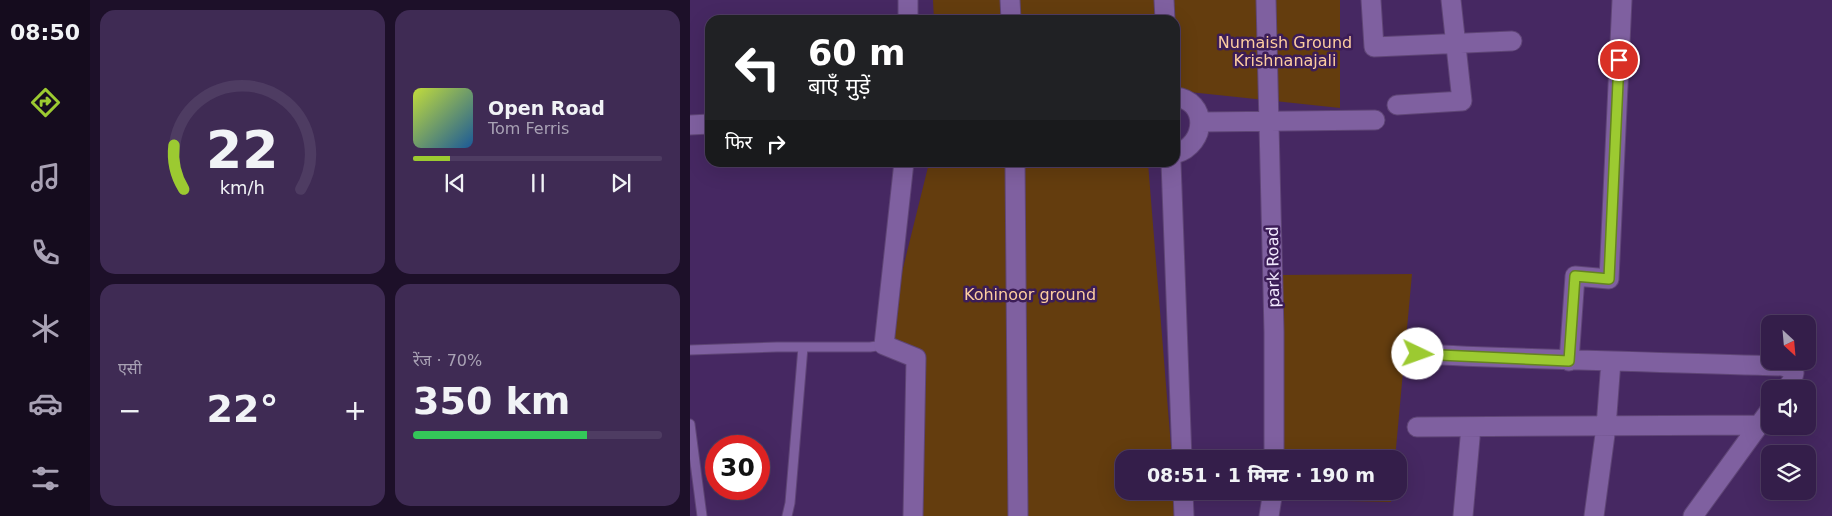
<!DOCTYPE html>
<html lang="hi">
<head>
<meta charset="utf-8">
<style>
	body { margin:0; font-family:"DejaVu Sans","Noto Sans Devanagari",sans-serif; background:#3f2b54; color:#f1f3f6; height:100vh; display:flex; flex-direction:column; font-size:19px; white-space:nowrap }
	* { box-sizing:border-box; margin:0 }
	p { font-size:16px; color:#a9a2b5 }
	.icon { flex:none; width:28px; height:28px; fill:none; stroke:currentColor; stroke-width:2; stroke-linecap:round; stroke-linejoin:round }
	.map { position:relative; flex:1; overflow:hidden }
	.sheet { display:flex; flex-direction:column; gap:10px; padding:10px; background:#1d1029; width:600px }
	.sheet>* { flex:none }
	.top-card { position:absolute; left:15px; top:15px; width:475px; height:152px; border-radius:15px; box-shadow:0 5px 20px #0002,0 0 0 1px #4e3c62; background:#202124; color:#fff; overflow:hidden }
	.needle { width:32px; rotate:154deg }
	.buttons { position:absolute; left:1071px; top:315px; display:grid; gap:10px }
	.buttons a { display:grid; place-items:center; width:55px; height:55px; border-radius:10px; background:#341e4a; box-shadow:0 5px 20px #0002,0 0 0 1px #4e3c62; font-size:25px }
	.speed { position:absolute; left:15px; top:435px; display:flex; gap:10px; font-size:25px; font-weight:700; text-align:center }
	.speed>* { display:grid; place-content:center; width:65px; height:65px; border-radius:50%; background:#341e4a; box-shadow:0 5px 20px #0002,0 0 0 1px #4e3c62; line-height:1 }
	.speed .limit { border:8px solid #d22; background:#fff; color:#111 }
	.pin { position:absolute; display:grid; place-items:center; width:42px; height:42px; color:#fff; margin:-21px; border:2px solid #fff; border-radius:50%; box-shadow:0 1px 5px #0007 }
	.me { position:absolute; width:55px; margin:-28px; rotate:93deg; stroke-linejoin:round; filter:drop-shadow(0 0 4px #0008) }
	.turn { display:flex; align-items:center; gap:18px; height:105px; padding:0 20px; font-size:22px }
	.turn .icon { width:65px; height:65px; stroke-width:2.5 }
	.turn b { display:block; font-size:35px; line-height:42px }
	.then { display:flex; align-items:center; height:48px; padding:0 20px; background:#0003; gap:10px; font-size:19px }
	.big { font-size:38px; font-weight:800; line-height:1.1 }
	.sheet .widget { flex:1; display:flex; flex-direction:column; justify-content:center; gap:8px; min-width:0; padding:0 18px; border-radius:15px; background:#3f2b54 }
	.sheet .dial { align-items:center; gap:0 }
	.dial svg { height:130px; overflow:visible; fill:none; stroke:#4e3c62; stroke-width:7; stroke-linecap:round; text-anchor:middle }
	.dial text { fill:#f1f3f6; stroke:none }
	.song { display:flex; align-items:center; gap:15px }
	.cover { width:60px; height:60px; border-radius:8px; background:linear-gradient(135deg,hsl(70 70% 55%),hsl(210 70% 35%)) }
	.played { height:5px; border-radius:2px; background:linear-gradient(90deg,#9cca31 15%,#4e3c62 15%) }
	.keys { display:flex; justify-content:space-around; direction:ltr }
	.heat { display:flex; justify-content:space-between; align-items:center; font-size:28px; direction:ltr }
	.charge { height:8px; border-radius:4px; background:linear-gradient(90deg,#34c759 70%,#4e3c62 0) }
	.sheet .tiles { flex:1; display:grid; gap:10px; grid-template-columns:repeat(2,1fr) }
	.trip { position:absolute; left:425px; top:450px; width:292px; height:50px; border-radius:15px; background:#341e4a; box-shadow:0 5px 20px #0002,0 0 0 1px #4e3c62; font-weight:800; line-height:50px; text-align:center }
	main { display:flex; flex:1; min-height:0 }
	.tab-bar { display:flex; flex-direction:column; width:90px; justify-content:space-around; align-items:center; background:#150c1e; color:#a9a2b5 }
	.tab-bar .icon { width:35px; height:35px }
	.tab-bar .current { color:#9cca31 }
	.tab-bar b { font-size:22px; color:#f1f3f6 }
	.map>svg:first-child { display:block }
</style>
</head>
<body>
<main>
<nav class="tab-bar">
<b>08:50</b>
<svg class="icon current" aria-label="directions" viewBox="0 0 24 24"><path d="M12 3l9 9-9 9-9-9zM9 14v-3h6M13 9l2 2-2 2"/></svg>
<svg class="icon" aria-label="music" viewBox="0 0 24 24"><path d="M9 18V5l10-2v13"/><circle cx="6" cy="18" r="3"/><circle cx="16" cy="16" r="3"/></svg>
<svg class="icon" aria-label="phone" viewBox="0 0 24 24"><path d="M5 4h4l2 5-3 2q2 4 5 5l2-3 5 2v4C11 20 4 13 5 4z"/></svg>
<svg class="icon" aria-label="climate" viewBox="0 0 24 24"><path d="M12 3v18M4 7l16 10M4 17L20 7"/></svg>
<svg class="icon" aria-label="car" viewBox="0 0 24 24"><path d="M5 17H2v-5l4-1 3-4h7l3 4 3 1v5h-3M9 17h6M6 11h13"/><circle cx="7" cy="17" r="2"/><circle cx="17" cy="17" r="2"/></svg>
<svg class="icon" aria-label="filters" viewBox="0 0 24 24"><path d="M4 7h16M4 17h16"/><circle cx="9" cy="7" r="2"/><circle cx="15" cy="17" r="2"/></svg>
</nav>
<section class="sheet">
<div class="tiles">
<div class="widget dial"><svg viewBox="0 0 100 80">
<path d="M14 69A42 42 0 1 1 86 69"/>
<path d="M14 69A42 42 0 0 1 8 42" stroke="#9cca31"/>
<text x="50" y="56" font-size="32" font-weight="700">22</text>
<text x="50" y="72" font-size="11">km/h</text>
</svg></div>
<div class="widget">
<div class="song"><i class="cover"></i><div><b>Open Road</b><p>Tom Ferris</p></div></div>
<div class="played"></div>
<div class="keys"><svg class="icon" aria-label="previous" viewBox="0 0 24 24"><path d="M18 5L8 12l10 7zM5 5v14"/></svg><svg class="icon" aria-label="pause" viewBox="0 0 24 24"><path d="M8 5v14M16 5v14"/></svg><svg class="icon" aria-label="next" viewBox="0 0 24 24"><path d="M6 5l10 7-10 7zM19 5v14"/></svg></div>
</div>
<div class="widget"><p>एसी</p>
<div class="heat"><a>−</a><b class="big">22°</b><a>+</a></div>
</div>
<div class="widget"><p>रेंज · 70%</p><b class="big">350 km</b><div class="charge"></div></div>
</div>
</section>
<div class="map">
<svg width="1142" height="516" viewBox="0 0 1142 516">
	<rect width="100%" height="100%" fill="#462862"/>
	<!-- green -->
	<path fill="#643d0e" d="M243,0H650V108L490,91L485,103V20H244Z
		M239,163H458L482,459H434V491H484L486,516H223L227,357L194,345Z
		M722,274L705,459H577L588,275Z
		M575,491H702L701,502L574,499Z"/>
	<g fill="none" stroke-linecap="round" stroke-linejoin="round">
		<defs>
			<path id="service" d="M0,350L87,347H180L194,345
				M0,424L12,516
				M97,516L100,503L113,347"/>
			<path id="minor" d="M218,0V20
				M320,0L321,20
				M474,0L475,20
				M576,0L584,332V459
				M681,0L684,47L822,41
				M485,97C518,100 518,144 485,154
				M707,105L772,101L761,0
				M510,122L685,120
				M0,125L20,124
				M214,162L194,345L226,358L223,516
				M325,162L328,516
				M481,162L492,459
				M728,354C849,360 971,362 1092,366L1100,368L1104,373L1102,381L1096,389
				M879,361L885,276L919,279L932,0
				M727,427L1069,425
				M493,491L494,516
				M579,516L583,491
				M773,516L781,427
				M904,516L916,427L921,361
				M1003,516L1080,410"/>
		</defs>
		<!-- service casing -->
		<use href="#service" stroke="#5f4576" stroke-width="11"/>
		<!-- minor casing -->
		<use href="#minor" stroke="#5f4576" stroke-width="21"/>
		<!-- service -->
		<use href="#service" stroke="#7f60a0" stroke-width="9"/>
		<!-- minor -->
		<use href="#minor" stroke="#7f60a0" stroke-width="19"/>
	</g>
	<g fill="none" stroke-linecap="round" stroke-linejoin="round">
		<defs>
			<path id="route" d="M728,354L879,361L885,276L919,279L929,60"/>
		</defs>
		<!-- route casing -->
		<use href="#route" stroke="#658320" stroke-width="12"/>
		<!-- route -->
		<use href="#route" stroke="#9cca31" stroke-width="9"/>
	</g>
	<g text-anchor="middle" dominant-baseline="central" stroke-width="5" stroke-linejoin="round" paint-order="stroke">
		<!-- park labels -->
		<g font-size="16" fill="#fdcda0" stroke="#3c1d57">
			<text x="595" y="42">Numaish Ground<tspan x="595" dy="18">Krishnanajali</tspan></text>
			<text x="340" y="294">Kohinoor ground</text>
		</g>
		<!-- street labels -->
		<g font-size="16" fill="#f1e8fd" stroke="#3c1d57">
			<text transform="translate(583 267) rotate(-91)">park Road</text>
		</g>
	</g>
</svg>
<div class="buttons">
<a><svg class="needle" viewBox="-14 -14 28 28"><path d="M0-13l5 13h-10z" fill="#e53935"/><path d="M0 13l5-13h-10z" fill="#a9a2b5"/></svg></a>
<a><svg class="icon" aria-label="sound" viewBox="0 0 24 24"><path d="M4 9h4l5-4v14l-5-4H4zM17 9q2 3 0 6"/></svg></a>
<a><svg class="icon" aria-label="layers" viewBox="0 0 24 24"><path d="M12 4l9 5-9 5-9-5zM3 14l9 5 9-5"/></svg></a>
</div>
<div class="speed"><div class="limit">30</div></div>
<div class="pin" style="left:929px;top:60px;background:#d93025"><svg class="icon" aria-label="arrive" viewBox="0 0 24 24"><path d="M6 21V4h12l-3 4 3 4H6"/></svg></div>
<svg class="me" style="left:728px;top:354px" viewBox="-20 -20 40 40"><circle r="19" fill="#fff"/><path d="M0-13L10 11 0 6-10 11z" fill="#9cca31"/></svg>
<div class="trip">08:51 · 1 मिनट · 190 m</div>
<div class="top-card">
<div class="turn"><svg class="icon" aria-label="left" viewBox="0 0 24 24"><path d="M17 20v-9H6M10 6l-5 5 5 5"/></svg><div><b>60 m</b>बाएँ मुड़ें</div></div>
<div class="then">फिर<svg class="icon" aria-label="right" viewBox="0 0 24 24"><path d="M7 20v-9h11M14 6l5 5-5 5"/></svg></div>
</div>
</div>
</main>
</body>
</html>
